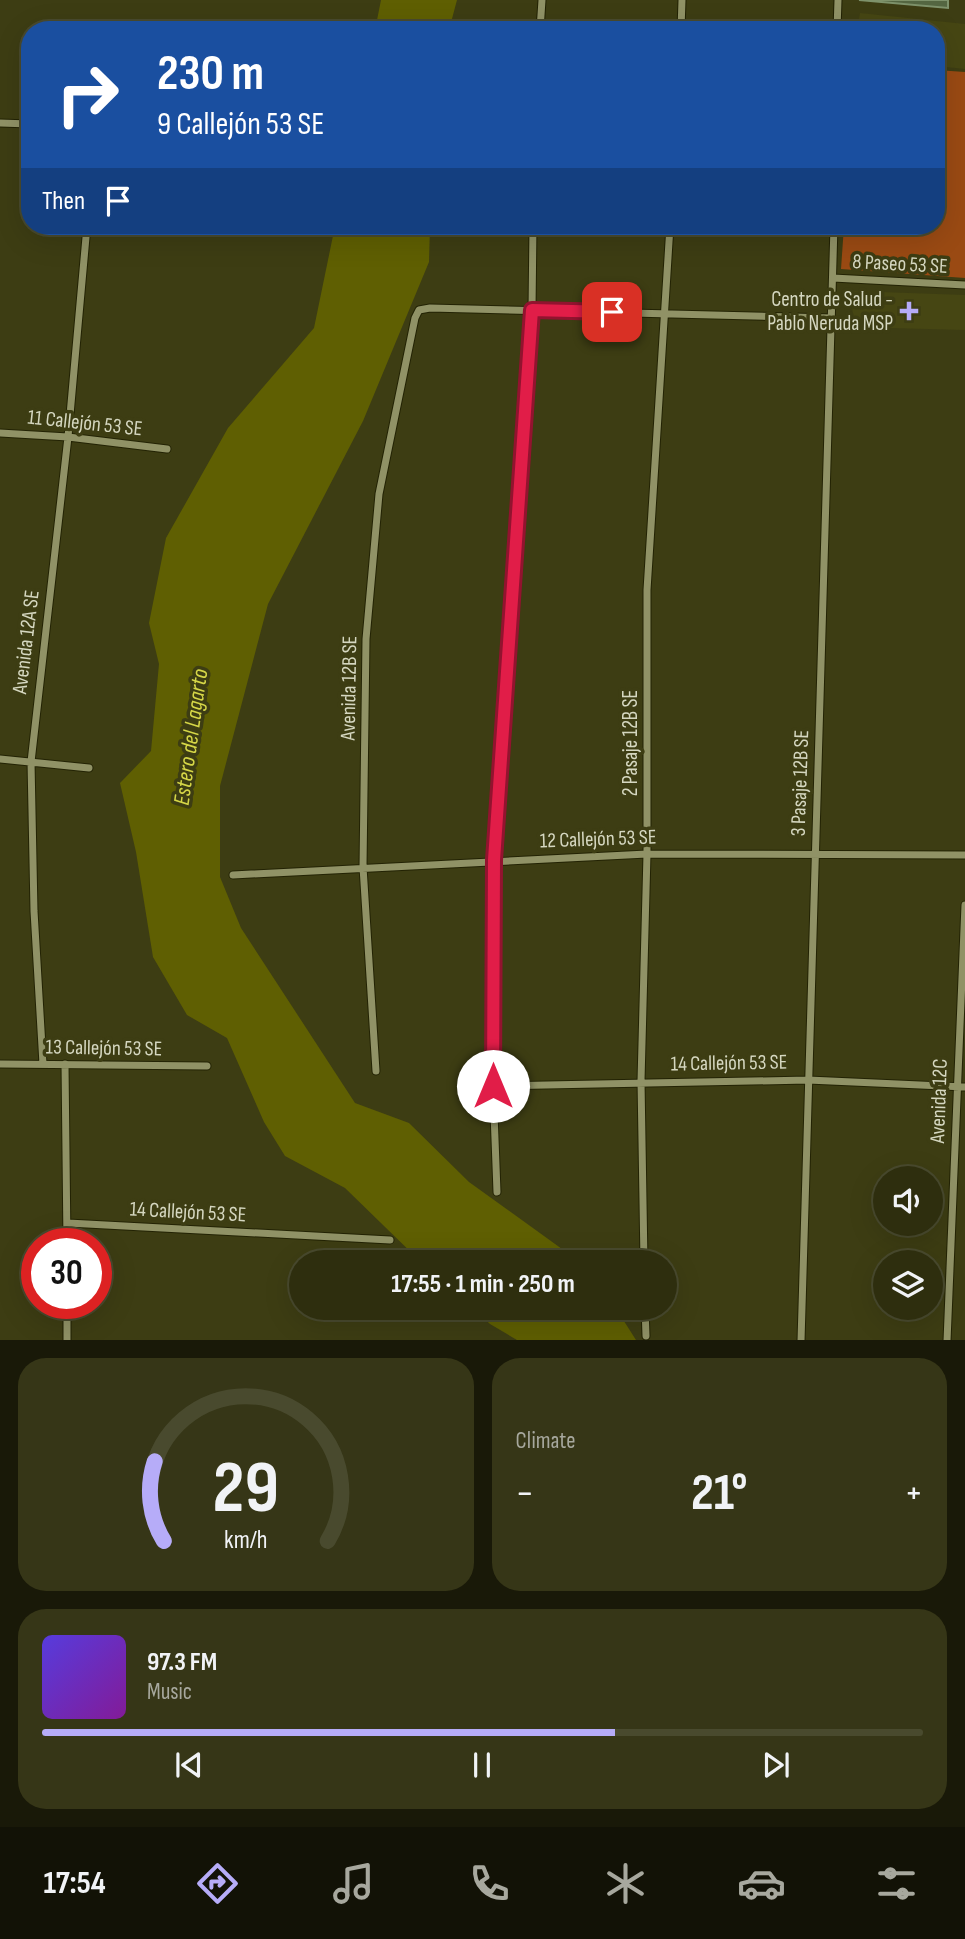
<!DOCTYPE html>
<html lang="en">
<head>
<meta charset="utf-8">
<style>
	body { margin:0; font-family:"Sofia Sans Condensed",sans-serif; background:#363617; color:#f1f3f6; height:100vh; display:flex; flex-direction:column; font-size:26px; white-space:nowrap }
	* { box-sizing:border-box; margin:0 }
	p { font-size:23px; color:#a7a89e }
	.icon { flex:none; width:38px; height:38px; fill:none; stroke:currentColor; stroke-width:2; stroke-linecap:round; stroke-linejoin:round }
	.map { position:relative; height:1340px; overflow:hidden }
	.side { display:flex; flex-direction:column; gap:18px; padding:18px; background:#191908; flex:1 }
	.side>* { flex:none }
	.banner { position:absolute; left:21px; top:21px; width:924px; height:214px; border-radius:28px; box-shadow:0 7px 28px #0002,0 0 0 2px #494a2e; background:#1a4fa0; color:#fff; overflow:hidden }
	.tools { position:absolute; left:873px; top:1166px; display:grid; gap:14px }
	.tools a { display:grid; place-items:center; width:70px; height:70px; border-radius:50%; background:#2e2e0e; box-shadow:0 7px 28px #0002,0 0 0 2px #494a2e; font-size:35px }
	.speed { position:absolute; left:21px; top:1228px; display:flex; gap:14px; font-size:35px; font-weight:700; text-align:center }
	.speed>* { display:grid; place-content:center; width:91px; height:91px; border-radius:50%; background:#2e2e0e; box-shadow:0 7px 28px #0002,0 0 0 2px #494a2e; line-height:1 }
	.speed .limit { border:10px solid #d22; background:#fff; color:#111 }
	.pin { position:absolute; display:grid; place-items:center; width:60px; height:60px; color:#fff; margin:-30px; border-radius:14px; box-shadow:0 4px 10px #0006 }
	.me { position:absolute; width:77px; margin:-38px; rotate:0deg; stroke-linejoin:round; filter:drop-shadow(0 0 5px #0008) }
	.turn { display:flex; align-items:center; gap:24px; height:147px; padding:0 21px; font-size:32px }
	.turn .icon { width:91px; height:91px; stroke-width:2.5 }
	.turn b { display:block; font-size:49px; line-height:60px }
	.then { display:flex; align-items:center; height:66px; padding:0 21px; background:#0003; gap:14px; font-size:26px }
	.big { font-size:52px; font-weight:700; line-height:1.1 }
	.side .tile { flex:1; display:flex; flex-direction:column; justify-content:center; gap:10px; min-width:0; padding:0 24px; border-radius:28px; background:#363617 }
	.side .dial { align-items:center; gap:0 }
	.dial svg { height:182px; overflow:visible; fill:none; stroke:#494a2e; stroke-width:7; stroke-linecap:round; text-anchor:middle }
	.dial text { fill:#f1f3f6; stroke:none }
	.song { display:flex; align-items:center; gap:21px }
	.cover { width:84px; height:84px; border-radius:10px; background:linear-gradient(135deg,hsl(250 70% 55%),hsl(290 70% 35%)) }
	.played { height:7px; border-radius:4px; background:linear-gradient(90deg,#b6acf8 65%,#494a2e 65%) }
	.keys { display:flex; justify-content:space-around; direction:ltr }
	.heat { display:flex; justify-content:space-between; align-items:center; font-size:38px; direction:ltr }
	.side .tiles { flex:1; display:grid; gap:18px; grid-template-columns:1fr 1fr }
	.tile:last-child { grid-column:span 2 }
	.trip { position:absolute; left:289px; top:1250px; width:388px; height:70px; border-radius:35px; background:#2e2e0e; box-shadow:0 7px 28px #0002,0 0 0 2px #494a2e; font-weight:700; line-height:70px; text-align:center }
	.menu { display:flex; height:112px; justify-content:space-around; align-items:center; background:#121206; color:#a7a89e }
	.menu .icon { width:49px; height:49px }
	.menu .active { color:#b6acf8 }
	.menu b { font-size:32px; color:#f1f3f6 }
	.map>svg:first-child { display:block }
</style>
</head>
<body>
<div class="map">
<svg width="965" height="1341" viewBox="0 0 965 1341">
	<rect width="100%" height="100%" fill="#3d3d13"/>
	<!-- built -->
	<path fill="#464613" d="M860,13L965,24V69L936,66V30H857Z
		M852,291L965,295V330L853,327Z"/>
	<!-- green -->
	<path fill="#9a4a13" d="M936,70L965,72V278L841,269L844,226H936Z"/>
	<!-- water -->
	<path fill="#5f5f02" d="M381,0H457L449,30H375Z
		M335,226H430L429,262L363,421L268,604L220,786V877L241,928L355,1103L409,1123L469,1182L580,1262H421L345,1188L285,1156L264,1122L227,1038L187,1015L153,957L136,852L120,783L151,751L159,664L149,623L166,538L228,428L314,328Z
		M472,1307H615L636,1340H517L490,1324Z"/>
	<!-- building -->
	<path fill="#546641" stroke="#7e926b" stroke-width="2" d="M859,0H948V8Z"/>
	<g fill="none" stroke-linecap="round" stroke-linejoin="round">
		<defs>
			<path id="street" d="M540,30L542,0
				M681,30L682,0
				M837,30L838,0
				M0,123L30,124
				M833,278L965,285
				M0,433L68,437L167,449
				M0,759L89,768
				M233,875L647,854L965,855
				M0,1064L207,1066
				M43,1064L34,911L31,762L68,437L87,226
				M65,1064L67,1244
				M376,1071L363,867L366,639L379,494L415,318L419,310L430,308L832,318
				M493,1086L808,1080L965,1087
				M497,1192L493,1086V860L532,310L533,226
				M68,1223L390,1240
				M644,1262L641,1081L647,854V590L670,226
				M645,1307L646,1336
				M67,1341V1304
				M801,1341L834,226
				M947,1341L965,905"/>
		</defs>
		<!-- street casing -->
		<use href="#street" stroke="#232304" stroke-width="9"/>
		<!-- street -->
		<use href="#street" stroke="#909266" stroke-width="7"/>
	</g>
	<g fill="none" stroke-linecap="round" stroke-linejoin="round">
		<defs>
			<path id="route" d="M493,1086L494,860L532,310L612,312"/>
		</defs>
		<!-- route casing -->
		<use href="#route" stroke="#92132f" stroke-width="18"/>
		<!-- route -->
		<use href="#route" stroke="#e11d48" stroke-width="12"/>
	</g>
	<!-- markers -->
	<path fill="#b6acf8" stroke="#3d3d13" stroke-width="2.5" d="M905.5 300.5h7v7h7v7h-7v7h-7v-7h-7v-7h7z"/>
	<g text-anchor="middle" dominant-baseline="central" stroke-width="7" stroke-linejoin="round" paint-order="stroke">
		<!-- street labels -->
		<g font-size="21" fill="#d5d7c0" stroke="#3d3d13">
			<text transform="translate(900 264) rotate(3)">8 Paseo 53 SE</text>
			<text transform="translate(85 423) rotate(6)">11 Callejón 53 SE</text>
			<text transform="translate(26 642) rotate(-83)">Avenida 12A SE</text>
			<text transform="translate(349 688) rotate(-89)">Avenida 12B SE</text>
			<text transform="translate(630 743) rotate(-90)">2 Pasaje 12B SE</text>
			<text transform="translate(800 783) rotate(-88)">3 Pasaje 12B SE</text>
			<text transform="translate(598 839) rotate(-2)">12 Callejón 53 SE</text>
			<text transform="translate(104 1048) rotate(1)">13 Callejón 53 SE</text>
			<text transform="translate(729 1063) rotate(-1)">14 Callejón 53 SE</text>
			<text transform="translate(939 1101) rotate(-88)">Avenida 12C</text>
			<text transform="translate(188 1212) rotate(3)">14 Callejón 53 SE</text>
		</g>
		<!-- poi labels -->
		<g font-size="21" fill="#d5d7c0" stroke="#3d3d13" text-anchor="end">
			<text x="893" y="299">Centro de Salud -<tspan x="893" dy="24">Pablo Neruda MSP</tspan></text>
		</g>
		<!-- water labels -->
		<g font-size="23" font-style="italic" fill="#d5d647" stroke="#3d3d13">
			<text transform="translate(191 737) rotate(-82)">Estero del Lagarto</text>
		</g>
	</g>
</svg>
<div class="tools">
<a><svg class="icon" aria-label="sound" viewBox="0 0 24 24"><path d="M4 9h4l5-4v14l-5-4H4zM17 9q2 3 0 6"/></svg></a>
<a><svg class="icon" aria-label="layers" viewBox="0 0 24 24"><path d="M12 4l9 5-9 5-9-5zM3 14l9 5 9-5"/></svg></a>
</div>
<div class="speed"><div class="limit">30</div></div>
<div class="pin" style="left:612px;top:312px;background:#d93025"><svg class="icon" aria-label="arrive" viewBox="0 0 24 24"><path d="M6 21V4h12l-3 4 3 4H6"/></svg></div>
<svg class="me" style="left:493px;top:1086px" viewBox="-20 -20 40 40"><circle r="19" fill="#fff"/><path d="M0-13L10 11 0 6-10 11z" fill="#e11d48"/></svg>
<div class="trip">17:55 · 1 min · 250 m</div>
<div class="banner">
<div class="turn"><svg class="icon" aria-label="right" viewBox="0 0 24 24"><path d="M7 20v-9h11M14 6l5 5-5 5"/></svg><div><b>230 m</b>9 Callejón 53 SE</div></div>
<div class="then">Then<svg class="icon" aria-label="arrive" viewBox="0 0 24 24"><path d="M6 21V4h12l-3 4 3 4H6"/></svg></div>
</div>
</div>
<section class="side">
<div class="tiles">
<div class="tile dial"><svg viewBox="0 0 100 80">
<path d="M14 69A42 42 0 1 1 86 69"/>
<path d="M14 69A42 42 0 0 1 10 34" stroke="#b6acf8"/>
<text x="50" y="56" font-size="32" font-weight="700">29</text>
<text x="50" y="72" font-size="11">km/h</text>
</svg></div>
<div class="tile"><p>Climate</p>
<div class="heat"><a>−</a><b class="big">21°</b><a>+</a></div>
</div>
<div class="tile">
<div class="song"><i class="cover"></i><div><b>97.3 FM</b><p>Music</p></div></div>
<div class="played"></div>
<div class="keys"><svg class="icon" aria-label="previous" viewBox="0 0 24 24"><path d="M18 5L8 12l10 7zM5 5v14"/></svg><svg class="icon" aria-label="pause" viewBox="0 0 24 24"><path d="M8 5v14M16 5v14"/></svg><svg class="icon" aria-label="next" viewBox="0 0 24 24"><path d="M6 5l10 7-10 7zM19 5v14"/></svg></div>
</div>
</div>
</section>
<nav class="menu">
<b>17:54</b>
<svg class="icon active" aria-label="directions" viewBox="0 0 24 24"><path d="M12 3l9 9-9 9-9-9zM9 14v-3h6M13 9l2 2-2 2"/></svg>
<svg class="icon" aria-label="music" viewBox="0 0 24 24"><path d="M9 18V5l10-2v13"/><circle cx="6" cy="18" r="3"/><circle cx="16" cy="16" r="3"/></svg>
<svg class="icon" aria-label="phone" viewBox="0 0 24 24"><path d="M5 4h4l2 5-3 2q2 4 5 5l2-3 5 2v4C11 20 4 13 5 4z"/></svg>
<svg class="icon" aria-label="climate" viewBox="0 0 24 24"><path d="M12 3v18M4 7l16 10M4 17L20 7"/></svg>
<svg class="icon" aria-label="car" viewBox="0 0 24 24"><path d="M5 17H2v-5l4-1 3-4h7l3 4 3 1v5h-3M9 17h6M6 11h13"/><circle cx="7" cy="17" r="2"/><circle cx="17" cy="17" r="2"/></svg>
<svg class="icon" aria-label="filters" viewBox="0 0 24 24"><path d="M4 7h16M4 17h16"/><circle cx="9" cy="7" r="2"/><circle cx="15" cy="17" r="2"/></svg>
</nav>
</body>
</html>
